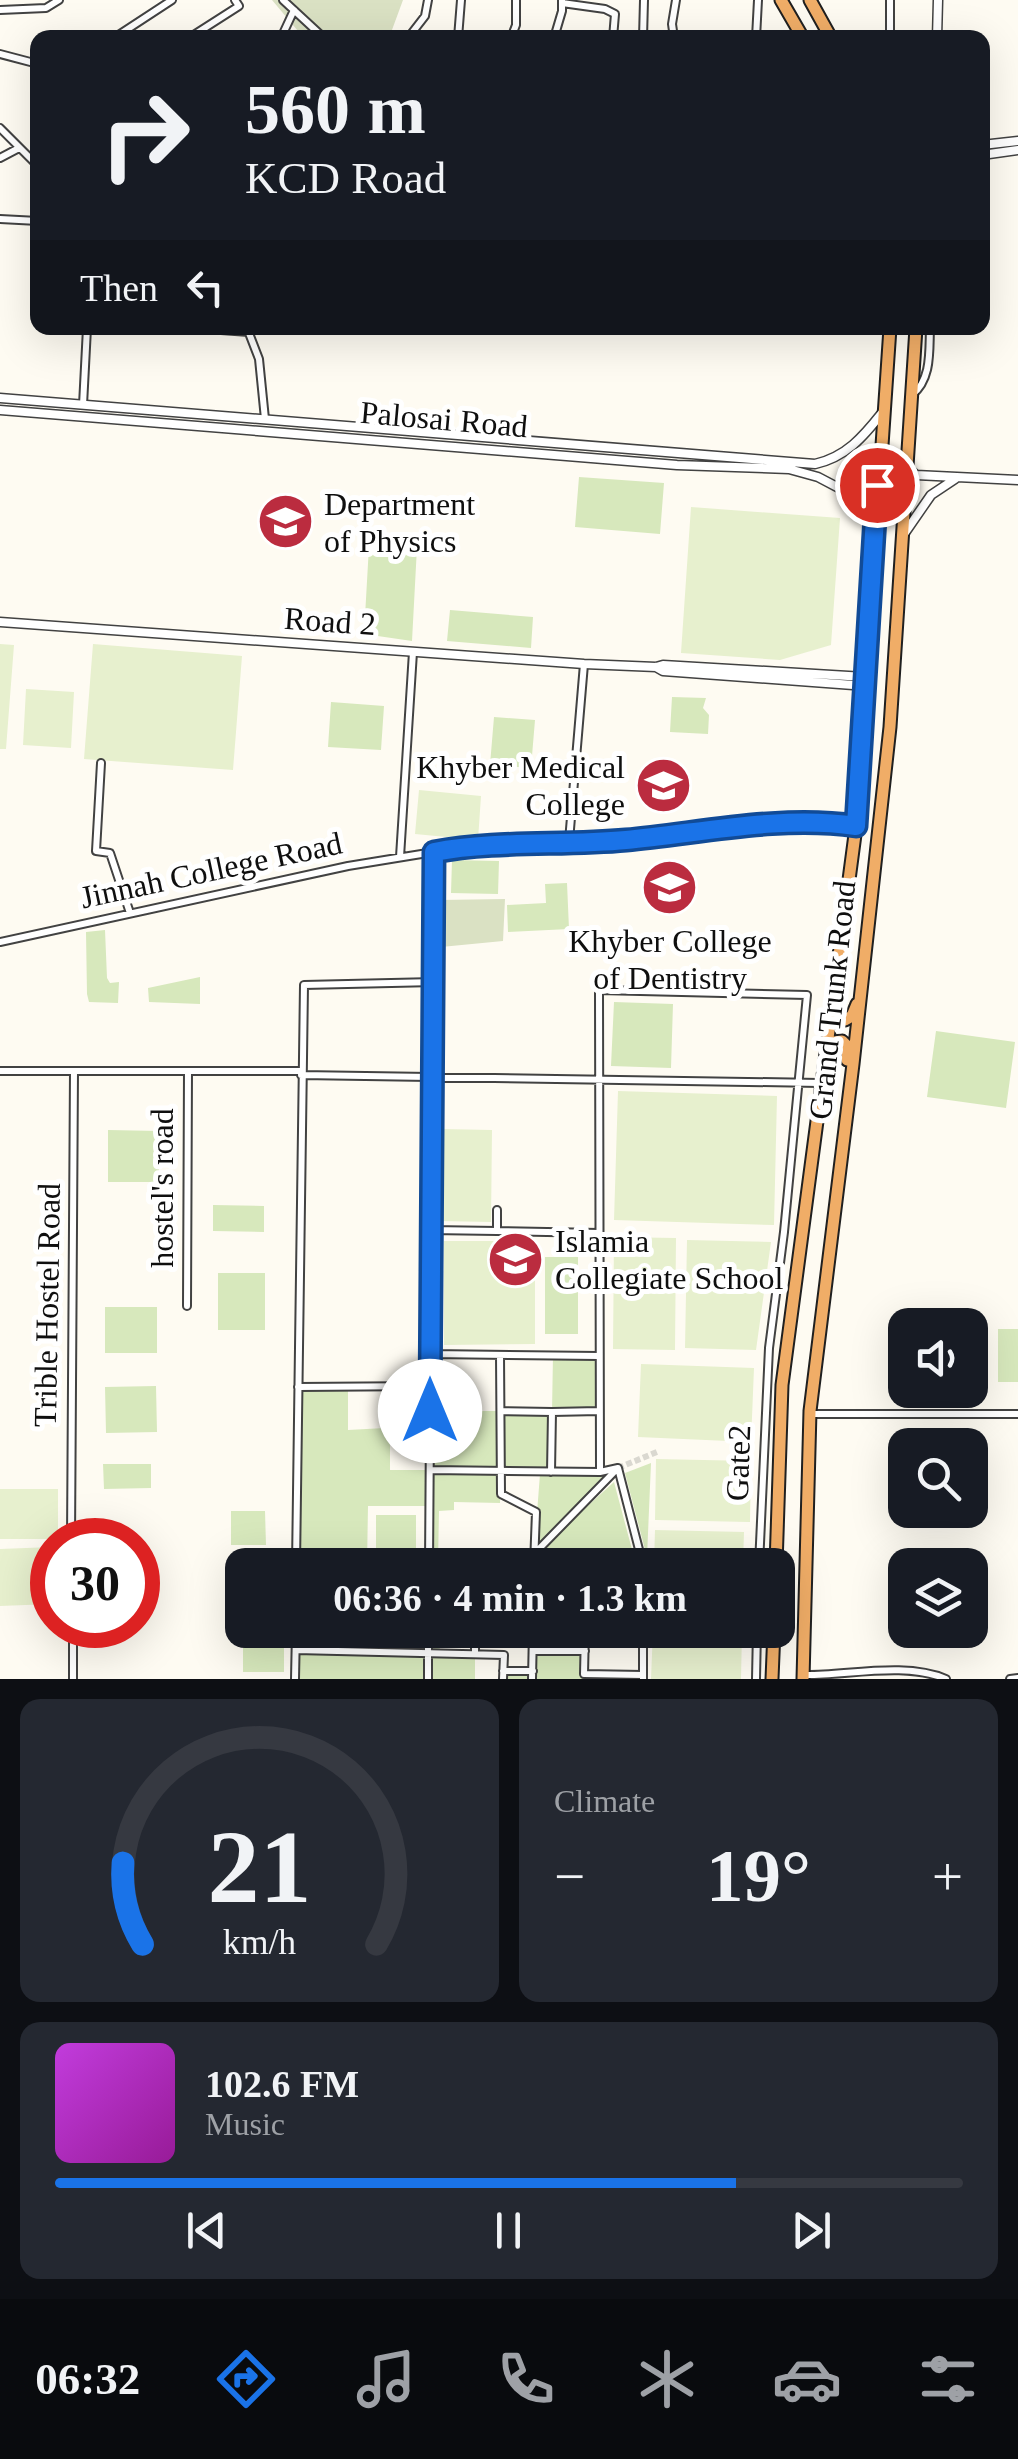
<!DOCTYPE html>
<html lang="en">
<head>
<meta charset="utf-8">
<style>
	body { margin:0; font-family:"Times New Roman",serif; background:#242831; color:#f1f3f6; height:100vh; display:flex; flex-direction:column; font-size:38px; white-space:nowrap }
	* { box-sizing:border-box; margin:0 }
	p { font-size:32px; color:#9ea1a6 }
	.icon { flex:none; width:55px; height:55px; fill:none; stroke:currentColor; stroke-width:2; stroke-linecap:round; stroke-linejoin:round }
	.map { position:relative; height:1679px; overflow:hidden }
	.details { display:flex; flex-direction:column; gap:20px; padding:20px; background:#0d0f14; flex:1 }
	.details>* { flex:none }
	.guide { position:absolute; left:30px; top:30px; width:960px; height:305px; border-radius:20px; box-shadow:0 10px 40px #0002; background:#171b24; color:#f1f3f6; overflow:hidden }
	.buttons { position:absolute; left:888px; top:1308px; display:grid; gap:20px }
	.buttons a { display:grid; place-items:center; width:100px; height:100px; border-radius:20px; background:#171b24; box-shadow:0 10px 40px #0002; font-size:50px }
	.speed { position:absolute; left:30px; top:1518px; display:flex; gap:20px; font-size:50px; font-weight:700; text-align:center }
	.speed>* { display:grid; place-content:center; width:130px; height:130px; border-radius:50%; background:#171b24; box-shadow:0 10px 40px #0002; line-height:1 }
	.speed .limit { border:15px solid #d22; background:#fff; color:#111 }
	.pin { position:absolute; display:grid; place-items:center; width:85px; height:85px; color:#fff; margin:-42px; border:5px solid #fff; border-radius:50%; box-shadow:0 2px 10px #0007 }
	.me { position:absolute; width:110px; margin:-55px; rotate:0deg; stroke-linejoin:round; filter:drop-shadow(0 0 8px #0008) }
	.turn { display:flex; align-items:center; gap:35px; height:210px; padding:0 50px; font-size:45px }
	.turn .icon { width:130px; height:130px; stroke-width:2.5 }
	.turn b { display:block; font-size:70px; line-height:85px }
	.then { display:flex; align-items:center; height:95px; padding:0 50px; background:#0003; gap:20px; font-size:38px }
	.big { font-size:75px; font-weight:700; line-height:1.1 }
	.details .widget { flex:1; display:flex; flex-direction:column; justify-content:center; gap:15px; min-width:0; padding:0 35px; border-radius:20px; background:#242831 }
	.details .dial { align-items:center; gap:0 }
	.dial svg { height:260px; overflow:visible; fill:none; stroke:#363941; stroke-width:7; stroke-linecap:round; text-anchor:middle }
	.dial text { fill:#f1f3f6; stroke:none }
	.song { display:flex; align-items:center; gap:30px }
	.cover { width:120px; height:120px; border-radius:15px; background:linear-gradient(135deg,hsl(290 70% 55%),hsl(300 70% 35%)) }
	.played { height:10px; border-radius:5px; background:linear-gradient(90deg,#1a73e8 75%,#363941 75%) }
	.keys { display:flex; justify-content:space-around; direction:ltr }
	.heat { display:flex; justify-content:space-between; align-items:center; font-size:55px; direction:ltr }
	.details .tiles { flex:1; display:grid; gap:20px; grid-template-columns:1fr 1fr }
	.widget:last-child { grid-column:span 2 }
	.trip { position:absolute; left:225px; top:1548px; width:570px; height:100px; border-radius:20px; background:#171b24; box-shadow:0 10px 40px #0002; font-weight:700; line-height:100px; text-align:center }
	.menu { display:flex; height:160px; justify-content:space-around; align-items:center; background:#090b0e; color:#9ea1a6 }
	.menu .icon { width:70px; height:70px }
	.menu .selected { color:#1a73e8 }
	.menu b { font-size:45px; color:#f1f3f6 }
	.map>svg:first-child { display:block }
</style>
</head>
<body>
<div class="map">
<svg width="1018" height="1679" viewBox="0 0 1018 1679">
	<rect width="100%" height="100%" fill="#fefbf2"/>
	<!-- green -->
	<path fill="#d7e8bc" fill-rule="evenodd" d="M579,477L664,483L660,534L575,527Z
		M369,546L417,547L412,641L364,634Z
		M450,610L533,617L531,648L447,641Z
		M672,697L706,698L703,708L709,715L708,734L670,732Z
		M331,702L384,706L381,750L328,747Z
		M494,717L535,720L531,768L490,765Z
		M452,860L499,861L498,894L451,893Z
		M567,883L569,929L508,932L507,905L546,903L545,884Z
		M105,930L107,978L110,983L119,982L118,1003L89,1002L87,994L86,932Z
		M200,977V1004L149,1002L148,988Z
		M614,1002L673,1004L671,1068L611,1066Z
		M936,1031L1015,1042L1006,1108L927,1097Z
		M108,1130L159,1131V1182H108Z
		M213,1205L264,1206V1232L213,1231Z
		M545,1257H578V1334H545Z
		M218,1273H265V1330H218Z
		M105,1307H157V1353H105Z
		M998,1329H1018V1382H998Z
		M553,1355L599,1356V1411L552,1412L551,1472L613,1474L550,1540L614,1482L634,1557L581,1559L586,1565H512L513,1552H534L540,1474H500V1503L454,1502V1510L439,1511L438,1562L477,1563V1553L499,1552L498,1565H429V1506H368L367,1565H296L298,1387L348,1386V1430L403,1427V1386H430V1411H552ZM429,1429V1470H390V1438L407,1440Z
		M156,1386L157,1432L106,1433L105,1387Z
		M651,1463L647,1557L625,1473Z
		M103,1464H151V1488L104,1489Z
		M231,1511H265L266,1545H231Z
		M376,1515H416V1558H376Z
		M243,1630H284V1672H243Z
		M428,1630H458V1633L439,1636L440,1653L475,1654V1679H296V1650L428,1653Z
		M493,1630H585V1673L643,1675V1679H503V1671H533L532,1635H493Z"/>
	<!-- cemetery -->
	<path fill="#dae1c3" d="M272,0H403L389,38L303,37Z
		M505,899L503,941L441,947L440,900Z"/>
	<!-- pitch -->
	<path fill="#e7f0ce" d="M691,507L840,518L831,645L780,660L681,653Z
		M0,644L14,645L6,749H0Z
		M93,644L242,656L233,770L84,759Z
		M26,689L74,692L71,748L23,745Z
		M419,790L481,796L478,840L415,834Z
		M618,1091L777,1096L774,1225L614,1220Z
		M441,1129L492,1130L491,1222L440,1221Z
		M614,1237L676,1238L675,1350L613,1349Z
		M687,1240L771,1242L756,1350L685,1348Z
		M444,1241H535V1344L444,1345Z
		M641,1364L754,1368L751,1442L638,1437Z
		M656,1459L751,1461L750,1522L655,1520Z
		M0,1489H58V1539H0Z
		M655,1530L744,1532L743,1565H654Z
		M52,1547V1604L0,1606V1549Z
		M653,1630H742L741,1679H651Z"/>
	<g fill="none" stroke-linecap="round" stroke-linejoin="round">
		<!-- minor-tunnel -->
		<path stroke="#dad8d0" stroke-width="6" stroke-dasharray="6 3" stroke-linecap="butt" d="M618,1468L657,1452"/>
		<defs>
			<path id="minor" d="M283,0L324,38
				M562,3L605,9L615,14L613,38
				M0,10L46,8L59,0
				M114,38L172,0
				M189,38L239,6L235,0
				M281,38L294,10
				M408,38L425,16L428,0
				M458,38L461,0
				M511,38L516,25V0
				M554,38L562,11V0
				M643,38L644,0
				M674,38L672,24L676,0
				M756,38L758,0
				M890,38V0
				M0,54L38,64
				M0,128L38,166
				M0,158L19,148
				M0,219L38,221
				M193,328L249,332
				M247,328L259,359L265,419
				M912,395C932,379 929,351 930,328
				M83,405L87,328
				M101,763L96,851L110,853L130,913
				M569,841L584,664
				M400,857L413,652
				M0,942L348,866L452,849L622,840L804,823L856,827
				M0,1071H302
				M301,1075L820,1083
				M431,1230L497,1231V1210
				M497,1231L599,1233
				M187,1306L188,1071
				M430,1354L599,1356
				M500,1355L501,1494L536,1512L534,1565
				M298,1387L430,1386
				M501,1411L552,1412
				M811,1414H1018
				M430,1470L600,1472L618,1468L643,1565
				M551,1472L552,1412L599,1411
				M600,1472L599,990L807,995L784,1232L769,1348L759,1565
				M71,1540L74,1071
				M535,1553L617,1469
				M534,1561L581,1560V1565H587
				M296,1565L304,985L435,982
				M429,1565L434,853
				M73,1625V1679
				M461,1630V1631
				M585,1630L584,1674L643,1675
				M296,1650L504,1655L503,1679
				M533,1651H585
				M475,1654V1630
				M503,1671H533
				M807,1675C850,1675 906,1662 946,1679
				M295,1679L296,1630
				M428,1679V1630
				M532,1679L533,1630
				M643,1679V1630
				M756,1679L757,1630
				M1010,1679L1018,1678"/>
			<path id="tertiary" d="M937,38L938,0
				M982,145L1018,141
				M982,155L1018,150
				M0,398L815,464C846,457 863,437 882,413
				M0,410L677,465L789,469L818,477L875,507
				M908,468L916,475L1018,480
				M904,534L931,495L955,479
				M0,622L584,664L656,667L663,665L865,677
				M656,667L663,671L853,685L865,689"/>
			<path id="trunk" d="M781,0L803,38
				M810,0L831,38
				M834,1007L837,1018L845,1020L852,1016L857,1004
				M828,1052L834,1042L842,1041L848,1047L847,1060
				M776,1565L782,1385L856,827L890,328
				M772,1679L774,1630
				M803,1679L810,1411L853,1064L890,727L916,328"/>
		</defs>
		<!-- minor casing -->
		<use href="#minor" stroke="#424242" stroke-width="10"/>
		<!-- tertiary casing -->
		<use href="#tertiary" stroke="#424242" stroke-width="11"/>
		<!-- trunk casing -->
		<use href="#trunk" stroke="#202020" stroke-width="15"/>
		<!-- minor -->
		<use href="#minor" stroke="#fff" stroke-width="6"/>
		<!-- tertiary -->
		<use href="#tertiary" stroke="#fff" stroke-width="8"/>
		<!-- trunk -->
		<use href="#trunk" stroke="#f0ad67" stroke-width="11"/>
	</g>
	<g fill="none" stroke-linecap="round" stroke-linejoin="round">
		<defs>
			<path id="route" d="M430,1411L434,852C497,840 562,846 626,840C701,833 780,815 856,826L877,485"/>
		</defs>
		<!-- route casing -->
		<use href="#route" stroke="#114b97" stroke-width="25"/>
		<!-- route -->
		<use href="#route" stroke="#1a73e8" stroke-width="18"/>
	</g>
	<!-- icons -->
	<defs>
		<symbol id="university-disc" viewBox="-11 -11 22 22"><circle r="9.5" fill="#bb2c3f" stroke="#fff"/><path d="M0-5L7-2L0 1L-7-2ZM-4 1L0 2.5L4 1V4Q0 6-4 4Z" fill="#fff"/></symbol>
	</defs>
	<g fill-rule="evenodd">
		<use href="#university-disc" x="254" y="490" width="63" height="63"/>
		<use href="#university-disc" x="632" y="754" width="63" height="63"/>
		<use href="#university-disc" x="638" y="856" width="63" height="63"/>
		<use href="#university-disc" x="484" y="1228" width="63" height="63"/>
	</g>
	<g text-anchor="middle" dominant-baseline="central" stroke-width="10" stroke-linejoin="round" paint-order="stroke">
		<!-- street labels -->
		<g font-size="32" fill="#0f0f0f" stroke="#fff">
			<text transform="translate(444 419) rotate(5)">Palosai Road</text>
			<text transform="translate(330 621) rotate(4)">Road 2</text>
			<text transform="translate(211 870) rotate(-12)">Jinnah College Road</text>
			<text transform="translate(832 1000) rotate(-84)">Grand Trunk Road</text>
			<text transform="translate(162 1188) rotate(-90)">hostel's road</text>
			<text transform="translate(47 1305) rotate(-89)">Trible Hostel Road</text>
			<text transform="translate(738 1463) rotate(-88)">Gate2</text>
		</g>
		<!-- poi labels -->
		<g font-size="32" fill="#0f0f0f" stroke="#fff" text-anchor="start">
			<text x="324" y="504">Department<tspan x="324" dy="37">of Physics</tspan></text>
			<text x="625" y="767" text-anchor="end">Khyber Medical<tspan x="625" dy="37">College</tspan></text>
			<text x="670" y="941" text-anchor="middle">Khyber College<tspan x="670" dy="37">of Dentistry</tspan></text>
			<text x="555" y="1241">Islamia<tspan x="555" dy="37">Collegiate School</tspan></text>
		</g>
	</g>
</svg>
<div class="buttons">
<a><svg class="icon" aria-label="sound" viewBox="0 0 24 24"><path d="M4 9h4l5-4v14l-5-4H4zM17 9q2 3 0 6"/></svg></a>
<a><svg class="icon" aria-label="search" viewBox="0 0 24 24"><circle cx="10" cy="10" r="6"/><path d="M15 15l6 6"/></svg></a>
<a><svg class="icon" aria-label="layers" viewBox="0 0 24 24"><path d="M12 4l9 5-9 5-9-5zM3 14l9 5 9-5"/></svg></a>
</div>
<div class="speed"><div class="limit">30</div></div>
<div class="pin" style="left:877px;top:485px;background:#d93025"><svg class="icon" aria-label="arrive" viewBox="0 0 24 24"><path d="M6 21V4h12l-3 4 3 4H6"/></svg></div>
<svg class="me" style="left:430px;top:1411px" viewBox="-20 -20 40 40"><circle r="19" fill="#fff"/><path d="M0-13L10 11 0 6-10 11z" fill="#1a73e8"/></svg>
<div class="trip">06:36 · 4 min · 1.3 km</div>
<div class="guide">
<div class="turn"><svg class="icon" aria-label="right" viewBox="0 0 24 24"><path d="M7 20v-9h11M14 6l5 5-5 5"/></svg><div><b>560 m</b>KCD Road</div></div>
<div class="then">Then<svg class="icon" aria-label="left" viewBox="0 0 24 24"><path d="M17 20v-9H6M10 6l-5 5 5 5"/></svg></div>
</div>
</div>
<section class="details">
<div class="tiles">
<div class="widget dial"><svg viewBox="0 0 100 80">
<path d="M14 69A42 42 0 1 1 86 69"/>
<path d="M14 69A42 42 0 0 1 8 44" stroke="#1a73e8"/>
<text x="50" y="56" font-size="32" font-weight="700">21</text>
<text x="50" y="72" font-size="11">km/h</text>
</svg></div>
<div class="widget"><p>Climate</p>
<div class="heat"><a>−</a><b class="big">19°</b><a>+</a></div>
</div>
<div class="widget">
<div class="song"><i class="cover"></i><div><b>102.6 FM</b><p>Music</p></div></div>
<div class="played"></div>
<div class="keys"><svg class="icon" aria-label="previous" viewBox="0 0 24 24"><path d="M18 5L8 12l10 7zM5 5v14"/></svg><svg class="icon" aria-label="pause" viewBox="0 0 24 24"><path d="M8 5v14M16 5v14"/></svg><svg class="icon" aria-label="next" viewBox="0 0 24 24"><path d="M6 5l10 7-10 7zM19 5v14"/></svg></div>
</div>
</div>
</section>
<nav class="menu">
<b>06:32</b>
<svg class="icon selected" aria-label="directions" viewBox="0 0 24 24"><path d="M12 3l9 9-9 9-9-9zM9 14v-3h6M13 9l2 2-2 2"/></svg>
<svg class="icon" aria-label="music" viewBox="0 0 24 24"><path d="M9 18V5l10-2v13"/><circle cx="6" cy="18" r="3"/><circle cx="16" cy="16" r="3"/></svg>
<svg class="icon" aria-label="phone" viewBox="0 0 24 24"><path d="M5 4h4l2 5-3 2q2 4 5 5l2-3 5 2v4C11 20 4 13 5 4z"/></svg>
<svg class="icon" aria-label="climate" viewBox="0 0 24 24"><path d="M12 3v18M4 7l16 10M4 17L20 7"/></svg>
<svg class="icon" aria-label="car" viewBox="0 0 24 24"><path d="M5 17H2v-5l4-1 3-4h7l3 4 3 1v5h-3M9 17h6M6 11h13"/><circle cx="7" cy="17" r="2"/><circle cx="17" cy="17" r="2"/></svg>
<svg class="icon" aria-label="filters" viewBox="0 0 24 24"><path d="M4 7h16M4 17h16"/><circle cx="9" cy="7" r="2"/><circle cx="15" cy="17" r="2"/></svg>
</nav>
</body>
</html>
